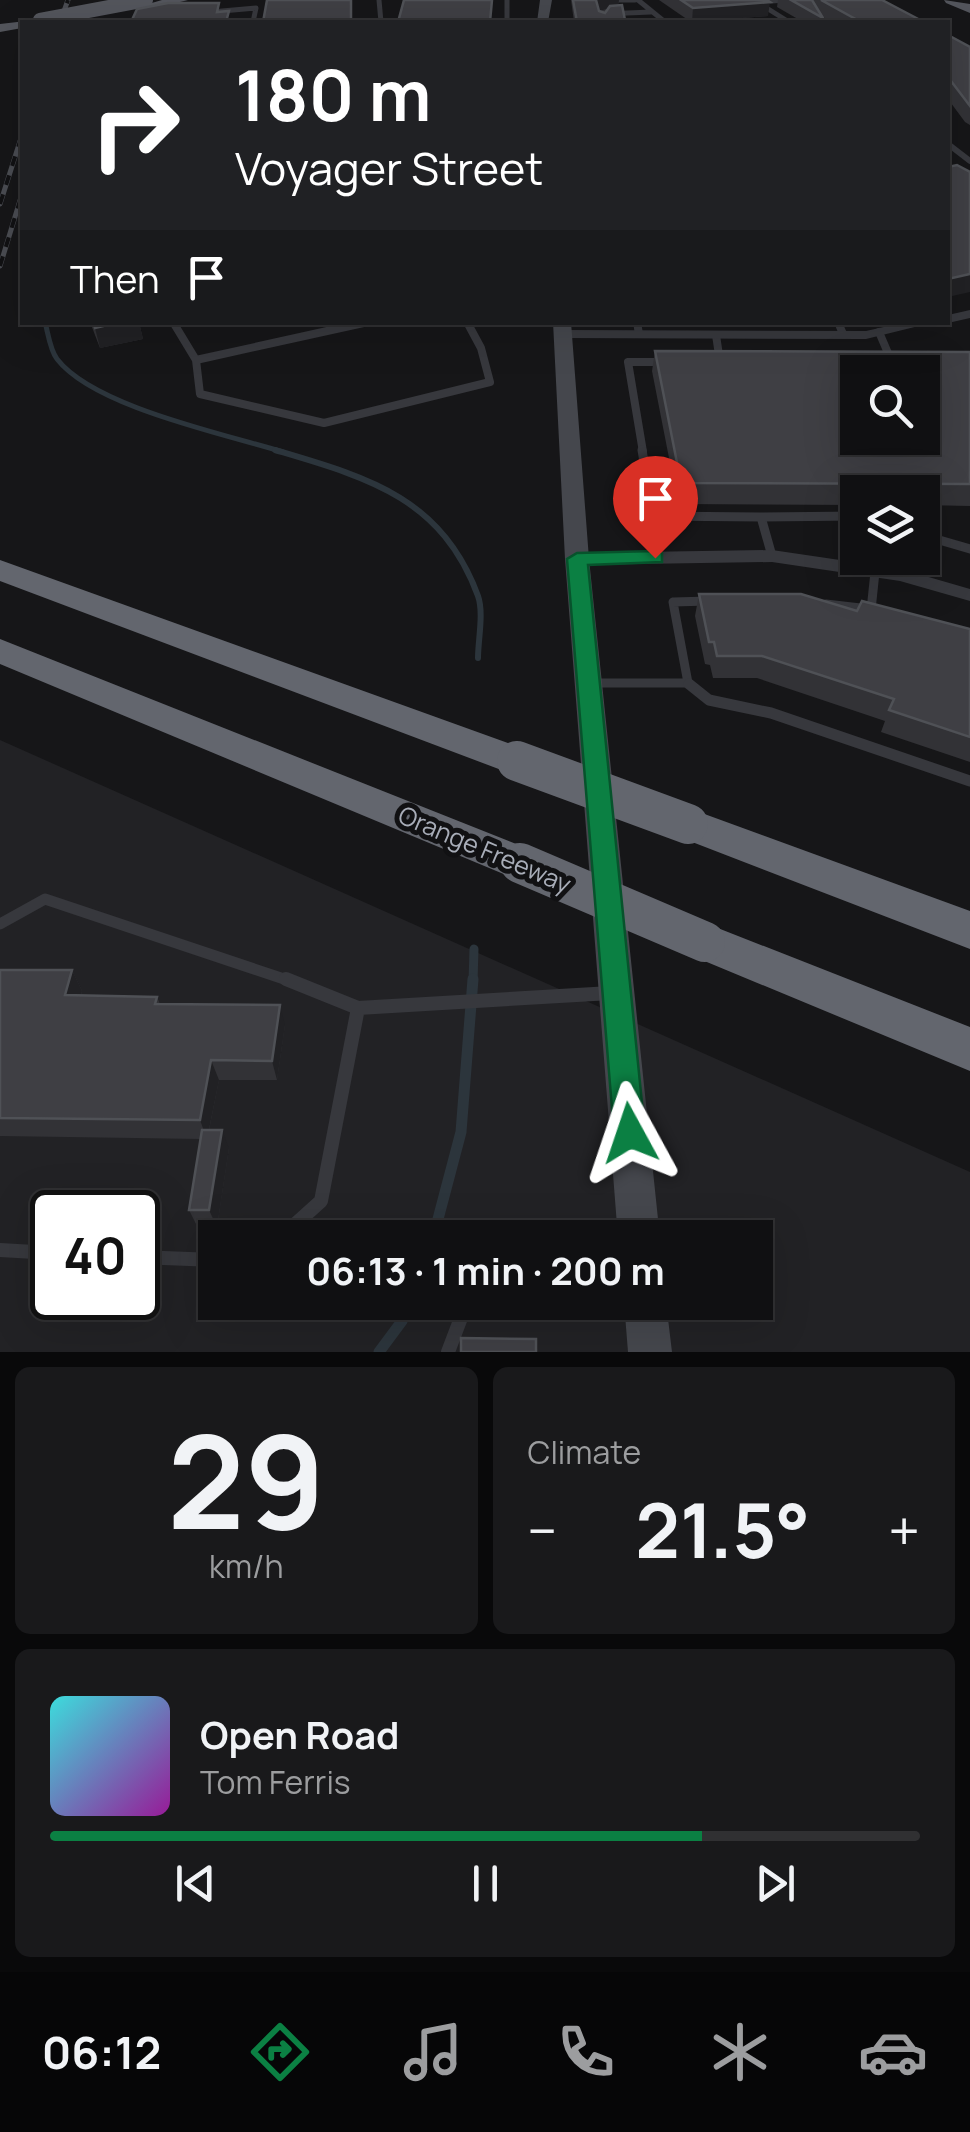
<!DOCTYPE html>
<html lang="en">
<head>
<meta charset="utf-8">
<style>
	body { margin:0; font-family:Manrope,sans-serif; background:#19191b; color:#f1f3f6; height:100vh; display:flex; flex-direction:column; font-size:38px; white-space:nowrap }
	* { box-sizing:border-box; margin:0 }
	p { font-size:32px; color:#9c9d9f }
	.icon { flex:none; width:55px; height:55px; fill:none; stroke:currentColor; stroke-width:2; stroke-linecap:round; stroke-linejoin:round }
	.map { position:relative; height:1352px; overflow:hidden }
	.panel { display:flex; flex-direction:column; gap:15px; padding:15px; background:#09090a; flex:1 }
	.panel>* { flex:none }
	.top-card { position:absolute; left:20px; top:20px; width:930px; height:305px; border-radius:0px; box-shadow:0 10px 40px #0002,0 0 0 2px #303032; background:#202124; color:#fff; overflow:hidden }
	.buttons { position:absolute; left:840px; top:355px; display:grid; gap:20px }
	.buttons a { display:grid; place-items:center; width:100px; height:100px; border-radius:0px; background:#101012; box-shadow:0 10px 40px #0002,0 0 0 2px #303032; font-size:50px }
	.speed { position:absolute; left:30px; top:1190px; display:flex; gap:20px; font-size:50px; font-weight:700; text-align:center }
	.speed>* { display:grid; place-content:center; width:130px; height:130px; border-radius:50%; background:#101012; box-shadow:0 10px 40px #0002,0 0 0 2px #303032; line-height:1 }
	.speed .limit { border:5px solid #111; border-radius:15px; background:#fff; color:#111 }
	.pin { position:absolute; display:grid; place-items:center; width:85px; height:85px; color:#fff; margin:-102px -42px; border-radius:50% 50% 50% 0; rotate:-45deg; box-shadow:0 0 10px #0007 }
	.pin .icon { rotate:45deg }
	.me { position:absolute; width:110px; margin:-55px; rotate:355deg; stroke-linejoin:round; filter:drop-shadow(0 0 8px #0008) }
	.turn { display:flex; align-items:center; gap:35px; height:210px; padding:0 50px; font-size:45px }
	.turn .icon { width:130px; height:130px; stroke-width:2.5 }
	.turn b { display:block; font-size:70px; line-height:85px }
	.then { display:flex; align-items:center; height:95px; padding:0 50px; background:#0003; gap:20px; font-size:38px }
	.big { font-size:75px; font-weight:700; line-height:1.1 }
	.panel .tile { flex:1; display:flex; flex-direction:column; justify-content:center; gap:15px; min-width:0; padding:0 35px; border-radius:15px; background:#19191b }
	.panel .dial { align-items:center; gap:0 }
	.dial b { font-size:130px; line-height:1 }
	.song { display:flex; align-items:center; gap:30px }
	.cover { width:120px; height:120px; border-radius:15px; background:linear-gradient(135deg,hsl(180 70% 55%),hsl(300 70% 35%)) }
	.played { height:10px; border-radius:5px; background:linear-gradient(90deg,#0b8043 75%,#303032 75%) }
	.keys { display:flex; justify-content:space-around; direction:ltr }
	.heat { display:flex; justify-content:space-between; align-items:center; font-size:55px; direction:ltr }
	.panel .tiles { flex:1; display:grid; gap:15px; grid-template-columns:1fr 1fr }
	.tile:last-child { grid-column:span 2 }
	.trip { position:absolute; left:198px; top:1220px; width:575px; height:100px; border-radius:0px; background:#101012; box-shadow:0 10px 40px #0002,0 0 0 2px #303032; font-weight:700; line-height:100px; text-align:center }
	.tabs { display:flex; height:160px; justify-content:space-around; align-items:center; background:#060607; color:#9c9d9f }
	.tabs .icon { width:70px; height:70px }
	.tabs .selected { color:#0b8043 }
	.tabs b { font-size:45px; color:#f1f3f6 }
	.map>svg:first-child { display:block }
</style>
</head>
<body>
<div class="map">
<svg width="970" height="1352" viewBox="0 0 970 1352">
	<rect width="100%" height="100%" fill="#161618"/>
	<!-- built -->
	<path fill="#222225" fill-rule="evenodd" d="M0,740L970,1172V1352H0ZM52,1212H138V1298H52ZM215,1238H755V1302H215Z"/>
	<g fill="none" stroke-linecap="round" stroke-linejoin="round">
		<!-- stream-far3 -->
		<path stroke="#2c353c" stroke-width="5" d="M45,322C48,333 50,350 57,359C94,407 225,434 283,452"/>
		<!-- stream-far2 -->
		<path stroke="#2c353c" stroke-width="6" d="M275,450C366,477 442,497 478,596C484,613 478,640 478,658"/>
		<!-- stream-far1 -->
		<path stroke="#2c353c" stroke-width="9" d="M473,982L474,949"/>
		<!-- stream -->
		<path stroke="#2c353c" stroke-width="11" d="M433,1238L461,1132L473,979
			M379,1352L402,1321L409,1302"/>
		<!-- lane-far5 -->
		<path stroke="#37383d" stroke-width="5" d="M379,0L381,22
			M507,0V22
			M579,0H635
			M638,0L665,22
			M785,0L757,2L789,22
			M211,12L256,8L253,22
			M603,22L599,16L604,14L651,12"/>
		<!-- lane-far4 -->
		<path stroke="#37383d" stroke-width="6" d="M948,144L970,161"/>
		<!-- lane-far3 -->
		<path stroke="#37383d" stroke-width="8" d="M173,322L196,360L368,322
			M637,322L639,334
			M838,322L843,334
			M879,332L891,360H887
			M716,335L720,362
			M196,360L200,394L324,423L490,382L481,348L467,322
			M643,452L628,362H663"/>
		<!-- lane-far2 -->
		<path stroke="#37383d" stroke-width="9" d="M642,450L653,516L761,517L772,556
			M761,517L858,516
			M922,535L970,549
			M826,604L869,609
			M871,610L875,572
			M589,683H688L673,602L709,601
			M688,683L692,686"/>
		<!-- lane-far1 -->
		<path stroke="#37383d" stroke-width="11" d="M689,684L709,700L771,713L970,781
			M0,924L45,899L293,982"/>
		<!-- lane -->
		<path stroke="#37383d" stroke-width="14" d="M286,979L358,1008L611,993
			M280,1238L321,1201L358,1008
			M0,1250L52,1253
			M138,1257L215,1260
			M448,1352L467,1302"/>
		<!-- street -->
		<path fill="#37383d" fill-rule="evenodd" d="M970,310V318L948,323L946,322L948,315Z
			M906,322H935L866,339L563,338L556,334L563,330L866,331Z
			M772,550L901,569L970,589V601L900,581L772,562L577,565L568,559L577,553Z"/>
		<!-- secondary -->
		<path fill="#45474d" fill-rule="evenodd" d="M540,0H552L548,22H537Z
			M553,322H571L589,559L660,1238H618L565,559Z
			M624,1302H666L672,1352H628Z"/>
		<!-- primary -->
		<path fill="#53555c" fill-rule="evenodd" d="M162,0H188L144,11L138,7Z
			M944,0L970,4V13L946,3Z
			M26,21L22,28L0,32V24Z"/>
		<!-- highway -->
		<path fill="#63666e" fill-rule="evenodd" d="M0,560L530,751L536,761L530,771L517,775L504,771L0,581Z
			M0,639L534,851L540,863L534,875L520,880L506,875L0,664Z
			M688,808L970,911V949L674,835L668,824L674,813Z
			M705,923L970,1027V1071L690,955L683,942L690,929Z"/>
		<defs>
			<path id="rail" d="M60,22L68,0
				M0,204L22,135
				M0,266L22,194"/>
		</defs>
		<!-- rail casing -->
		<use href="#rail" stroke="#4a4c52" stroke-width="5"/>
		<!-- rail -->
		<use href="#rail" stroke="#111113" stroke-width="4" stroke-dasharray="10" stroke-linecap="butt"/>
		<!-- primary-bridge -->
		<path stroke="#53555c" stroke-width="14" d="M40,20L146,0"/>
		<!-- highway-bridge -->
		<path stroke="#63666e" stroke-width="40" d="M517,761L688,824
			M520,863L705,942"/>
	</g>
	<!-- wall -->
	<path fill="#323236" d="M571,0H619L618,5L625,20L640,22H574Z
		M659,0H767L768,16L691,22Z
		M778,0H882L924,22H833L823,17L822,22H803L777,7Z
		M948,35L970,47V125L965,122L948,99Z
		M90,322H139L143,339L100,348Z
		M655,351L970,352V506L922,505V492H858V505L678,504L652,371Z
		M699,594L857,611L970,629V762L881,732L885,721L757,678H713L710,665L705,664L695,616Z
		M0,970H72L82,991L81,996L157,997L160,1004L285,1025L277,1080H219L209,1130L229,1148L217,1227L198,1228L189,1210L201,1139L0,1136Z"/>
	<!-- shaded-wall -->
	<path fill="#212124" d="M595,0H619L618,6L595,12Z
		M770,2L768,16L692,22L693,8Z
		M970,274V292L948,297V279Z
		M120,322H139L143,339L100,348L95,328Z
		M72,970L82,991L75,1016L65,995Z
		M280,1005L285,1025L277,1080L272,1061Z
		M211,1060L219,1080L207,1139L200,1120Z
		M222,1130L229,1148L217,1227L209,1210Z"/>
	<!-- building -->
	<path fill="#3f3f44" stroke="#4f5156" stroke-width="2.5" fill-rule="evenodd" d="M267,0H351V22H263Z
		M404,0H492L490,22H398Z
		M573,0H596L599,11L605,13L610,6L622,5L625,20H637L640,22H577Z
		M681,0H767L770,2L693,8Z
		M791,0H812L823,18Z
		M821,0H882L924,22H861Z
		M168,3H219L217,12L229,11L226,22H131L137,9Z
		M948,35L970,47V106L948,77Z
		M957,165L970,172V274L948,279V167Z
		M93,322H120L95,328Z
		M655,351L970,352V484L681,483ZM858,372H922V438H858Z
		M699,594H801L857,611L862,601L970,629V737L889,710L894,699L762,656H717L714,642H709Z
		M0,970H72L65,995L157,997L155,1004L280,1005L272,1061L211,1060L200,1120L0,1118Z
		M202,1130H222L209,1210H189Z
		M461,1338L536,1339V1352H461Z"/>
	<!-- route -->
	<path fill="#0b8043" stroke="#07532c" stroke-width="2.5" d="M655,551L662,553V562L588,565L645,1133L641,1144L630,1149L618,1144L614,1133L567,559L577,553Z"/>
	<g text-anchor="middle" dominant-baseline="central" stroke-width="10" stroke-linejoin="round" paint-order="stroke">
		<!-- street labels -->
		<g font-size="25" fill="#a8adb8" stroke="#111113">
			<text transform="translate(485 849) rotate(23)">Orange Freeway</text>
		</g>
	</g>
</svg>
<div class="buttons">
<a><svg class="icon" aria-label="search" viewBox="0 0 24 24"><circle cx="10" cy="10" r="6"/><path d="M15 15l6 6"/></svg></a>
<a><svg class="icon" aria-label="layers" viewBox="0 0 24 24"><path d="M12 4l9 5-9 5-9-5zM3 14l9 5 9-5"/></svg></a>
</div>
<div class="speed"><div class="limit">40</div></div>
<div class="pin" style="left:655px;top:558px;background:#d93025"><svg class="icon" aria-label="arrive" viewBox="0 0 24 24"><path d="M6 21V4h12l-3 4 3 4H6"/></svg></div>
<svg class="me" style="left:630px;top:1133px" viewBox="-20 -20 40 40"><path d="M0-17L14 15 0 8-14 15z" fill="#0b8043" stroke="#fff" stroke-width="4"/></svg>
<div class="trip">06:13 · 1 min · 200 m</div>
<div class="top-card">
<div class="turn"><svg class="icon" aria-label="right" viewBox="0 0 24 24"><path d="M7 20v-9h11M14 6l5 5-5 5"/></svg><div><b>180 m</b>Voyager Street</div></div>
<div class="then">Then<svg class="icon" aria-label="arrive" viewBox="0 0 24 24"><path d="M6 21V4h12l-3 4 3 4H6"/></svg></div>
</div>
</div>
<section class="panel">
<div class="tiles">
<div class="tile dial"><b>29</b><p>km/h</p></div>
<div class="tile"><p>Climate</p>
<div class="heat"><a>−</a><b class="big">21.5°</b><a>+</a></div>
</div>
<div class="tile">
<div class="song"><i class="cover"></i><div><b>Open Road</b><p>Tom Ferris</p></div></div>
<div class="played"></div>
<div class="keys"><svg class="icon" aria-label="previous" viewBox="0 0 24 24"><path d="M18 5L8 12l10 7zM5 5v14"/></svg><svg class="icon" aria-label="pause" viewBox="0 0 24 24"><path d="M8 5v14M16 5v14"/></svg><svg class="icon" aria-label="next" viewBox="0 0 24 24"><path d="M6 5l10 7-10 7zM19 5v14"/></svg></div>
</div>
</div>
</section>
<nav class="tabs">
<b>06:12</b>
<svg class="icon selected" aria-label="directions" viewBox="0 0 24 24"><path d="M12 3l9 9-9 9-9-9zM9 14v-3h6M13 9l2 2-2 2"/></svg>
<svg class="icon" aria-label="music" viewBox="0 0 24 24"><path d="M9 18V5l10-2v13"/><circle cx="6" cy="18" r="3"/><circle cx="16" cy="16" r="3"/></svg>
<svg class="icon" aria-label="phone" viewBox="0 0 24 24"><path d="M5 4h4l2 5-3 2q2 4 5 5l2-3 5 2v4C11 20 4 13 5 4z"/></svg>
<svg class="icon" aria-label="climate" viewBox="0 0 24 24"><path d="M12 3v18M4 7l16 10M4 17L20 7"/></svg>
<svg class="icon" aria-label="car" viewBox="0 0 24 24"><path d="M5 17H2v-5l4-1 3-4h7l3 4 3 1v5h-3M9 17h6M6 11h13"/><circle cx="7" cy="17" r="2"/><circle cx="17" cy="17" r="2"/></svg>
</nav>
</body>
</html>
